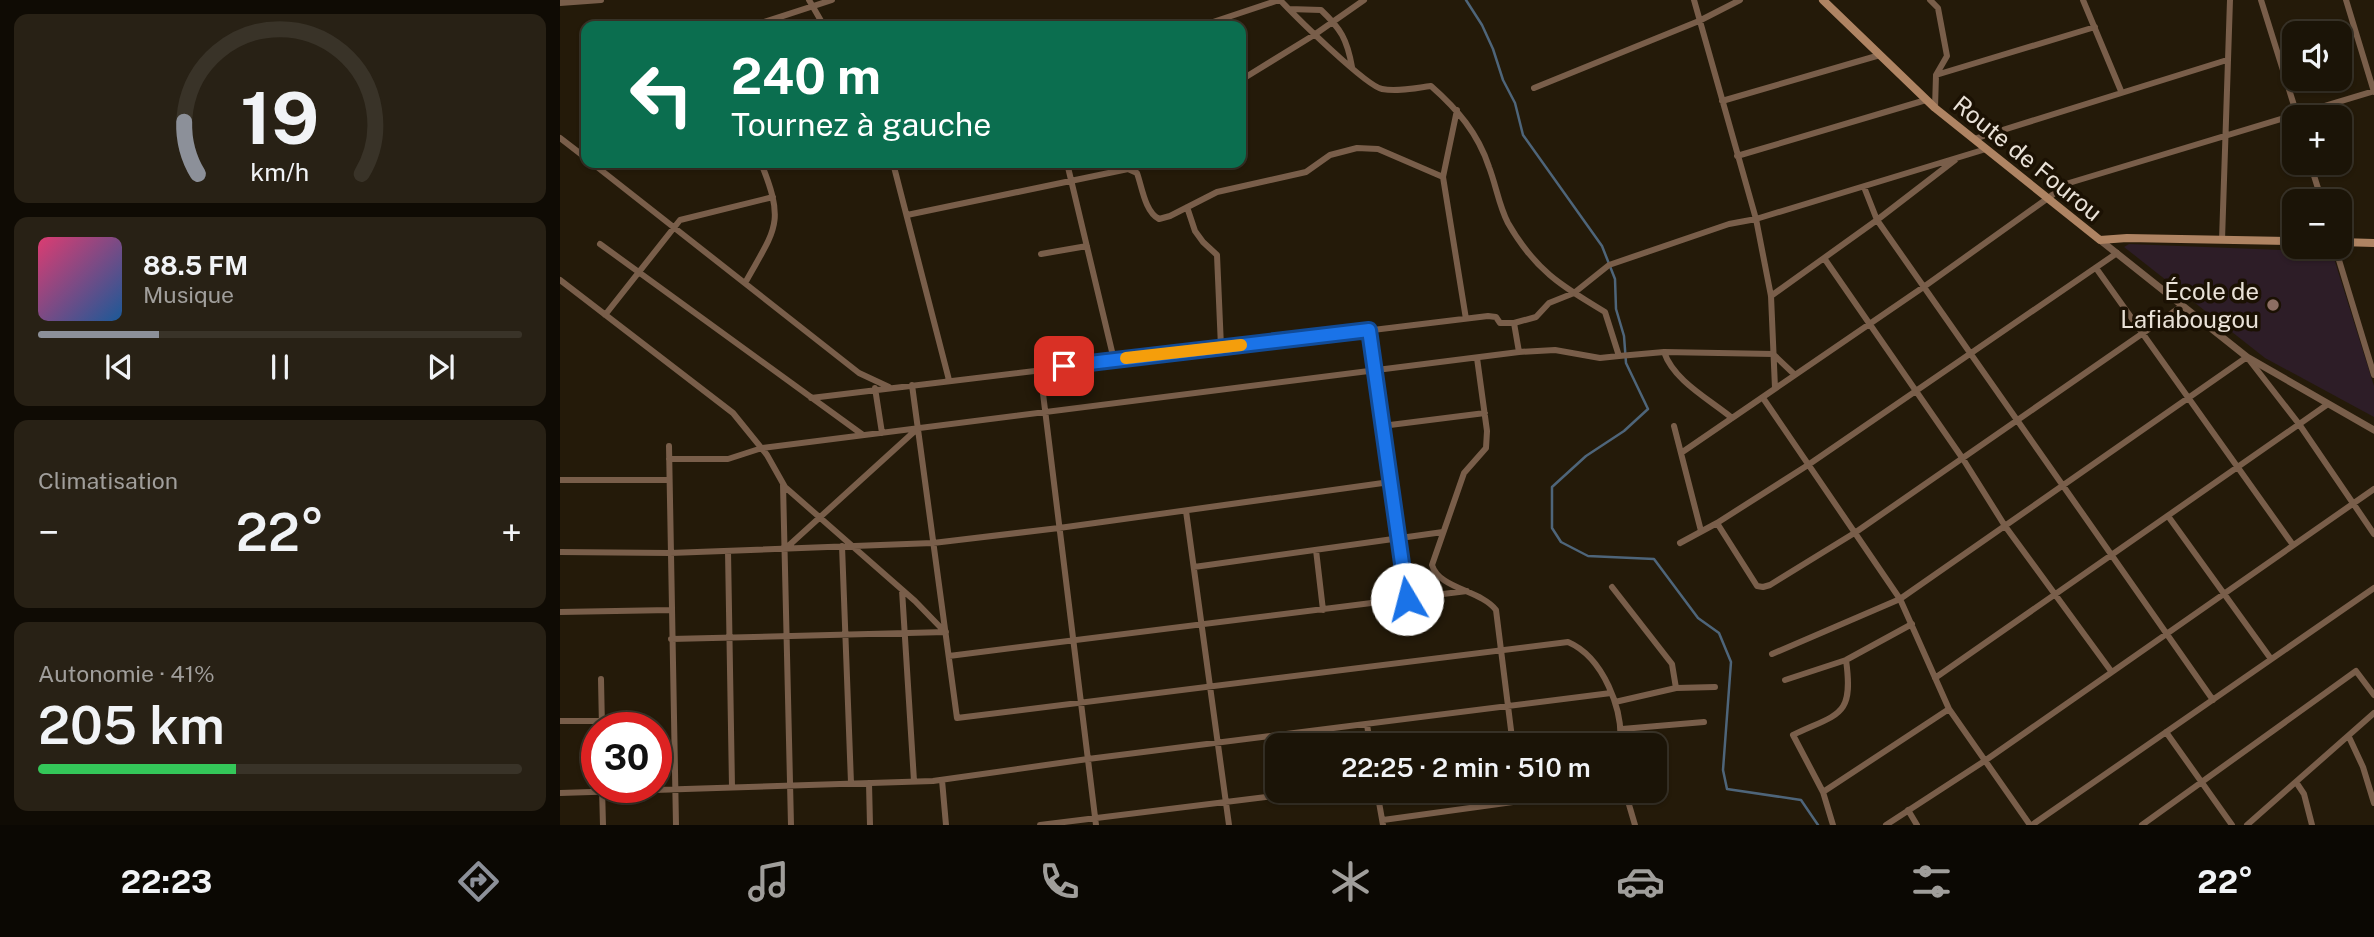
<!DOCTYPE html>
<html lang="fr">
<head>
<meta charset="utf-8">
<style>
	body { margin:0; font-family:"Public Sans",sans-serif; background:#282115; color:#f1f3f6; height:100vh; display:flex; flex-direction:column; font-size:26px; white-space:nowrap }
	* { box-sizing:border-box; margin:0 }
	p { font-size:23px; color:#a09e9b }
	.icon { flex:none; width:38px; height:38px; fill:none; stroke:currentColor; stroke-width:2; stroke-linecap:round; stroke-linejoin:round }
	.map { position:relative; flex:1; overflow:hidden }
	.sheet { display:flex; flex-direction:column; gap:14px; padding:14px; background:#0f0b04; width:560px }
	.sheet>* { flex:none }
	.banner { position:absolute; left:21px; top:21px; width:665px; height:147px; border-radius:14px; box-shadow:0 2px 5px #0004,0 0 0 2px #393328; background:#0b6e4f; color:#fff; overflow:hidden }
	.tools { position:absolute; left:1722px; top:21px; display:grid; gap:14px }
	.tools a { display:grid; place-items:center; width:70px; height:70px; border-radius:14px; background:#1b1407; box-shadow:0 2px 5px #0004,0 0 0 2px #393328; font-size:35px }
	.speed { position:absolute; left:21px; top:712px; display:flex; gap:14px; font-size:35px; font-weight:700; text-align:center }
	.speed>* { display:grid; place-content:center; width:91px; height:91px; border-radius:50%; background:#1b1407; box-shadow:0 2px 5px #0004,0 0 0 2px #393328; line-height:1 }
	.speed .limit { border:10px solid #d22; background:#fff; color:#111 }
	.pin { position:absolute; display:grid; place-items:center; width:60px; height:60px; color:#fff; margin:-30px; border-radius:14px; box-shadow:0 4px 10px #0006 }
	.me { position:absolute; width:77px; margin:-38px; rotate:352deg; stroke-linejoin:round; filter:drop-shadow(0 0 5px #0008) }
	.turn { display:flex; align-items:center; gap:24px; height:147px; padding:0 35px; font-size:32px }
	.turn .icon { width:91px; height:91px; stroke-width:2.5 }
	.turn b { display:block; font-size:49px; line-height:60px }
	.big { font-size:52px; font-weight:600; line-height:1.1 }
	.sheet .card { flex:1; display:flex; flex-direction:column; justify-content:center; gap:10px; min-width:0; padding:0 24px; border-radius:14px; background:#282115 }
	.sheet .dial { align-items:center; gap:0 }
	.dial svg { height:182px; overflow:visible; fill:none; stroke:#393328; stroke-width:7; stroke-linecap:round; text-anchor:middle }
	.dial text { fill:#f1f3f6; stroke:none }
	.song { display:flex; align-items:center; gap:21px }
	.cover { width:84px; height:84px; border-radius:10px; background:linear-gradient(135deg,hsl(340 70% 55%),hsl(210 70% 35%)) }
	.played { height:7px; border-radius:4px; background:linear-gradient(90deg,#8c9099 25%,#393328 25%) }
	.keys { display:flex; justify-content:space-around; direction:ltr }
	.heat { display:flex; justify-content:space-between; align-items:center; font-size:38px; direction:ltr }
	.charge { height:10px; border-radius:5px; background:linear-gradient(90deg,#34c759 41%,#393328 0) }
	.trip { position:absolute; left:705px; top:733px; width:402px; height:70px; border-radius:14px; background:#1b1407; box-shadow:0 2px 5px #0004,0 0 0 2px #393328; font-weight:600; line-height:70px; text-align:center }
	.dock { display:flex; height:112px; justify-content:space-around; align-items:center; background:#0b0803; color:#a09e9b }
	.dock .icon { width:49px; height:49px }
	.dock .on { color:#8c9099 }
	.dock b { font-size:32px; color:#f1f3f6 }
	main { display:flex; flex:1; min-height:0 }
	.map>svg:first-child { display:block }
</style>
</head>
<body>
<main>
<section class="sheet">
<div class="card dial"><svg viewBox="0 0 100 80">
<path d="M14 69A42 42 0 1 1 86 69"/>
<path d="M14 69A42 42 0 0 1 8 46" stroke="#8c9099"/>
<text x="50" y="56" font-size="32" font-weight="700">19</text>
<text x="50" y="72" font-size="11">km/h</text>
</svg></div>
<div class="card">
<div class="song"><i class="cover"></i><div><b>88.5 FM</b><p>Musique</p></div></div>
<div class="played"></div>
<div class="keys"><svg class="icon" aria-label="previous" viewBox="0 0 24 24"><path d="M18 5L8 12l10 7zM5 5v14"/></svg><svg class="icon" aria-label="pause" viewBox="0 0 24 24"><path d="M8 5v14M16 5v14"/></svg><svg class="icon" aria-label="next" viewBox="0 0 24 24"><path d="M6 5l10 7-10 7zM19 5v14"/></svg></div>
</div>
<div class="card"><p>Climatisation</p>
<div class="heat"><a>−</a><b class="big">22°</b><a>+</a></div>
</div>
<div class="card"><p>Autonomie · 41%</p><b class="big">205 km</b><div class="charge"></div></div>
</section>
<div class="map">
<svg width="1814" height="825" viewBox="0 0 1814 825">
	<rect width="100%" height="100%" fill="#241a09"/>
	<!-- education -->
	<path fill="#2d1d27" d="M1569,244L1772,252L1814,386V417L1705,358L1564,247Z"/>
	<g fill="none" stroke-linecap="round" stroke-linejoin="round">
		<!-- stream -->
		<path stroke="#4e657a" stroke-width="2.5" d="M906,0L922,25L933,49L943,80L955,103L963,135L1042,246L1055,279L1056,309L1064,336L1066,363L1088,409L1064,431L1026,456L992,487V528L1001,542L1028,556L1094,559L1138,618L1159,633L1171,662L1163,770L1167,789L1241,800L1258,825"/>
		<!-- minor -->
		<path stroke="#795e4a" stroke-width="6" d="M249,0L264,26
			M720,0C735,16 806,86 822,89C838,92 855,88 871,86C897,109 918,133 929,167C936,185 939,206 948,223C975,270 1000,285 1045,312L1059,356L1104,352L1213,354L1235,375
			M1134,0L1196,219L1211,296L1215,388
			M1370,0L1378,8L1387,56L1376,75L1375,108
			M1523,0L1561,91
			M1701,0L1737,115
			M1786,0L1814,92
			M0,3L41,0
			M729,9L761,10C781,29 787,39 792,67
			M192,26L272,0
			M641,26L719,0
			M1376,75L1535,27
			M681,80L754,35L804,0
			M974,88L1139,21L1180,0
			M1162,101L1320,55
			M897,110L883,177L906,319
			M0,138L26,158
			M1414,139L1667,60
			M1177,156L1366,100
			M32,163L299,373L329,387
			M333,163L389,380
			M507,163L554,360
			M1750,163L1762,201
			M1304,187L1317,220L1653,700
			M627,207L635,231L643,242L657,255L661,347
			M347,215L568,169L577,173C582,187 585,212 599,219L610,216L657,192L746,172L770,155L797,148L818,149L883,177
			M1662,240L1670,0
			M40,244L303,435
			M1775,247L1814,375
			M481,254L527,246
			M1264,258L1403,459L1445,526L1551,671
			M1536,268L1733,545
			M0,280L173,413L207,455L225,487L355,601L384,631
			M185,283C215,229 226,224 201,163
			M1211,296L1317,220L1395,160
			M45,315L120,220L213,197
			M954,323L959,352
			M809,330L847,599
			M1104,352C1114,381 1149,399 1172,418
			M917,358L927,431L926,448L904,473L872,565C879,589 921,590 936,610L953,746
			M480,369L536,825
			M352,385L397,718L1008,642C1043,657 1064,710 1060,746
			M315,388L322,433
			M251,398L928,316L936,317L940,323H954L976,317L989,303L1014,293L1049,265L1169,224L1196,219L1426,149
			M1203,398L1340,599L1389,709L1470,825
			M822,426L925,413
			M1114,426L1141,531
			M109,446L116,825
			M1121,453L1365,286L1509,183L1814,91
			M109,459H168L202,448L959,352L995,350L1040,358L1059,356
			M0,480H109
			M223,484L231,825
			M626,511L669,825
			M1608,516L1711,659
			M1157,523L1197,586L1203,587L1210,585L1296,532L1622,306
			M1120,543L1157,523L1248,465L1557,253
			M282,546L291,783
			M225,549L357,429
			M756,550L763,610
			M168,551L172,787
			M0,552L110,553L373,543L499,528L830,482
			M634,567L883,532
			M1052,587L1112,664L1116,688
			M342,590L354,781
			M0,612L111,610
			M111,639L386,632
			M1212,654L1340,599L1687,357L1739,424L1814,534
			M389,656L907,591
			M1375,678L1768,404
			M41,679L42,728
			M1225,680L1286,660L1352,624
			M1055,702L1116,688L1155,687
			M0,721H42
			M807,724L810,746
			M1062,729L1144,722
			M1606,732L1672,825
			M1789,737L1803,767L1814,803
			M382,780L386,825
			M1736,782L1744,794L1752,825
			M309,783L310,825
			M42,788L43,825
			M817,791L823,825
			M1065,791L1075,825
			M1263,792L1389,709
			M0,793L373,781L528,759L1051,693
			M1348,810L1357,825
			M823,820L1034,791
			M480,825L755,791
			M1273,825L1263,792L1233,735C1279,713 1294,717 1286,660
			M1326,825L1426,760L1814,489
			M1472,825L1814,588
			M1582,825L1796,671L1814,695
			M1687,825L1814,713"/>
		<!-- tertiary -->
		<path stroke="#795e4a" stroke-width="7" d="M1540,240L1687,357L1814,430"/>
		<!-- secondary -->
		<path stroke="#af8463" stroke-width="8" d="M1263,0L1375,108L1540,240L1567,238L1734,241
			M1780,242L1814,243"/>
	</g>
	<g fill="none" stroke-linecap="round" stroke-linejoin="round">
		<defs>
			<path id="route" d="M504,366L809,330L847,599"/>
		</defs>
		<!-- route casing -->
		<use href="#route" stroke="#114b97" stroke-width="18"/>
		<!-- route -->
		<use href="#route" stroke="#1a73e8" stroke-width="12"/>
		<!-- slow -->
		<path stroke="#f59e0b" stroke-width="12" d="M566,358L681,345"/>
	</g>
	<!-- markers -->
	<circle fill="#8d6e63" stroke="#1b1103" stroke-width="2.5" cx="1713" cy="305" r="7"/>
	<g text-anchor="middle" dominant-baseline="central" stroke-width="7" stroke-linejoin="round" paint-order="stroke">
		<!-- street labels -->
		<g font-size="24" fill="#e9e1d7" stroke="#1b1103">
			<text transform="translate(1468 158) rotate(39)">Route de Fourou</text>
		</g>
		<!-- poi labels -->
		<g font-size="24" fill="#e9e1d7" stroke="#1b1103" text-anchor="end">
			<text x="1699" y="291">École de<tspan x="1699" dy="28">Lafiabougou</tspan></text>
		</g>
	</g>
</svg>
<div class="tools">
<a><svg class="icon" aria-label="sound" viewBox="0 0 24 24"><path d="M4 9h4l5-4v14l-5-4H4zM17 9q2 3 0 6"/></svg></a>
<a>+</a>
<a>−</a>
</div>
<div class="speed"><div class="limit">30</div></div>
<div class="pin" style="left:504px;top:366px;background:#d93025"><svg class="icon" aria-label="arrive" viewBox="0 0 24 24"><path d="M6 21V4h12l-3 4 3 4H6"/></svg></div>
<svg class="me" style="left:847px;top:599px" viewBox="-20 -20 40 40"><circle r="19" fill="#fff"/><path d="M0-13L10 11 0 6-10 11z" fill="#1a73e8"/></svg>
<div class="trip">22:25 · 2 min · 510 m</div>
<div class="banner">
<div class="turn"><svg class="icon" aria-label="left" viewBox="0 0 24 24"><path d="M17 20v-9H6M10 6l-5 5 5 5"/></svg><div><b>240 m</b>Tournez à gauche</div></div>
</div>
</div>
</main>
<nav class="dock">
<b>22:23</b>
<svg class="icon on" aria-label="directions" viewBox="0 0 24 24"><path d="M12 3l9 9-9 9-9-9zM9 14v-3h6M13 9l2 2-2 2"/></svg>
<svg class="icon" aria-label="music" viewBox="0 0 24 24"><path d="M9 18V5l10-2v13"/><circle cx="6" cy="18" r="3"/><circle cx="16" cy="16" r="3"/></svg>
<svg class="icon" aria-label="phone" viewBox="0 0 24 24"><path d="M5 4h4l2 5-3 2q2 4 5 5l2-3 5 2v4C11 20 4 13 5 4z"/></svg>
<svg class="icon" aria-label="climate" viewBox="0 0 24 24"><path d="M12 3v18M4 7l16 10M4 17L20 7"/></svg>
<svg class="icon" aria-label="car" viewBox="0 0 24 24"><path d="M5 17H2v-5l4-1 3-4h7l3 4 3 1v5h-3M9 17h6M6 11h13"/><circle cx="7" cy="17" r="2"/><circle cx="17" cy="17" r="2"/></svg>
<svg class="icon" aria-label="filters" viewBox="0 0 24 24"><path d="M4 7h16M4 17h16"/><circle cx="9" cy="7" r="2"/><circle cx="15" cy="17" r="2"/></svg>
<b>22°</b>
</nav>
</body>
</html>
